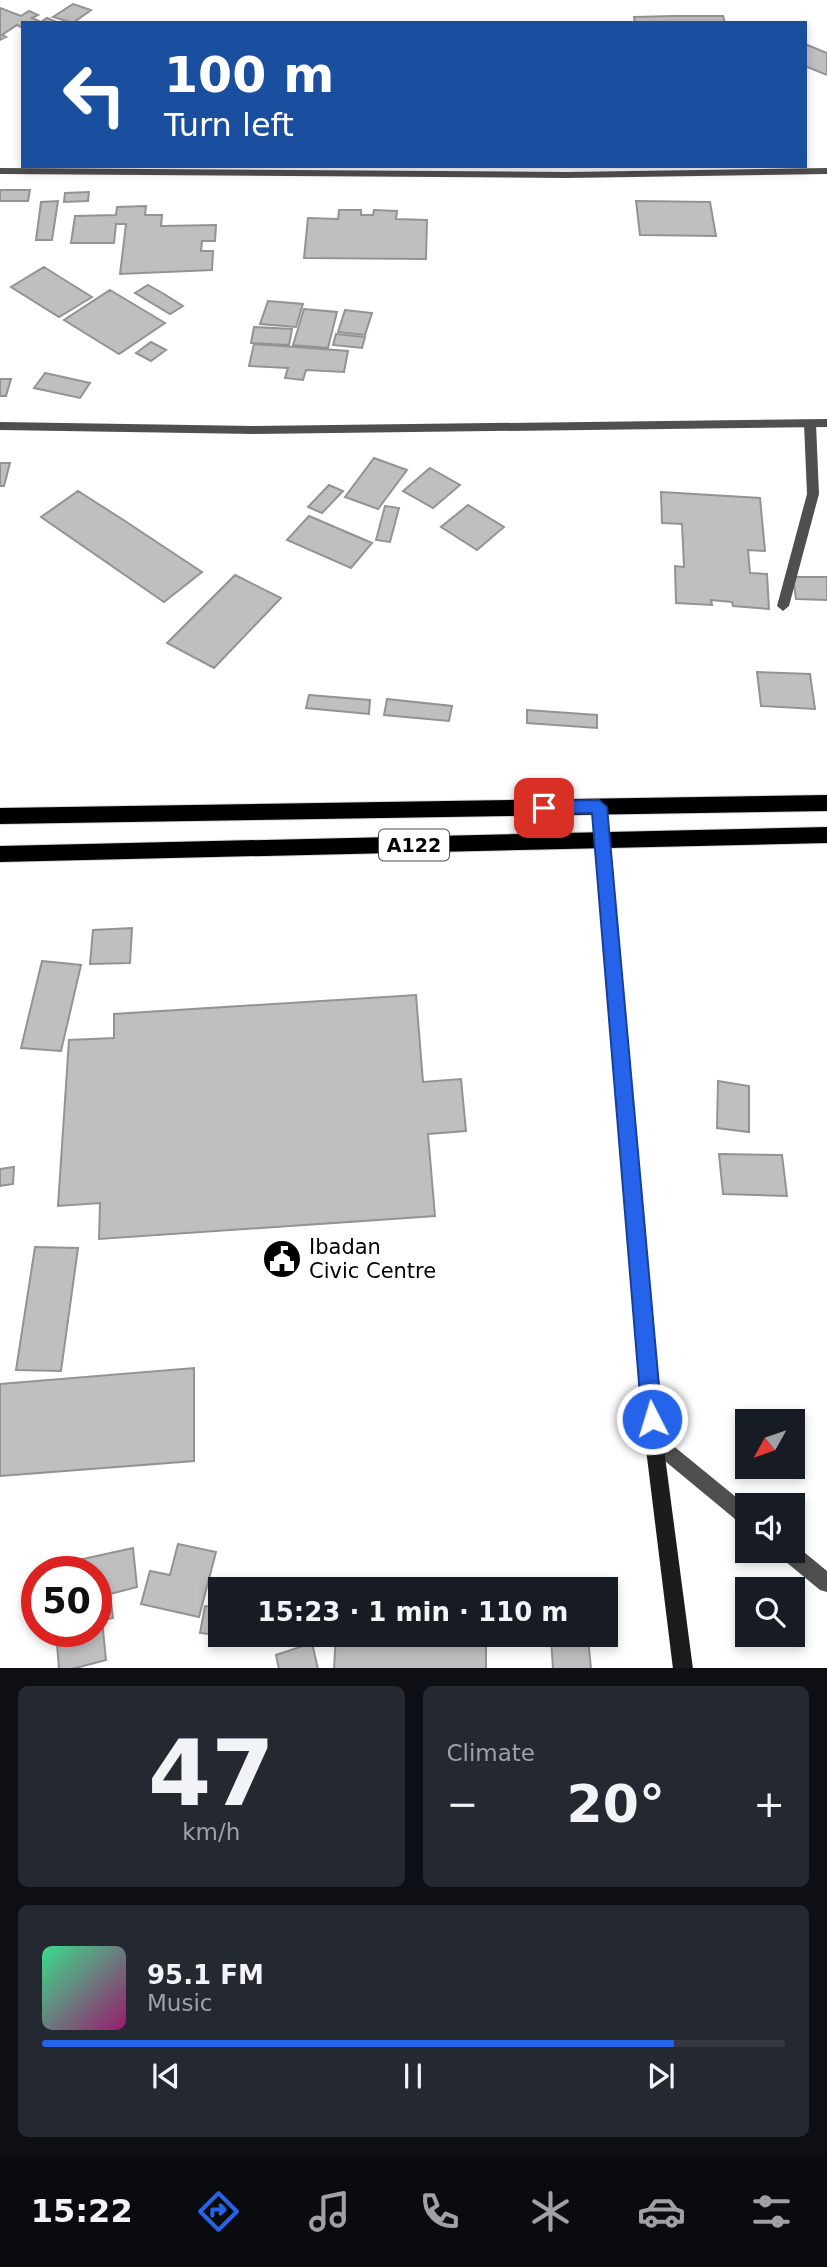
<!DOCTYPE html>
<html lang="en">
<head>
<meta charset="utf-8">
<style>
	body { margin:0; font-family:"DejaVu Sans",sans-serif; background:#242831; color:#f1f3f6; height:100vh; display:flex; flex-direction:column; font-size:26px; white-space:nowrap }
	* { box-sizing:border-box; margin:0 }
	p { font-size:23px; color:#9ea1a6 }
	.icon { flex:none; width:38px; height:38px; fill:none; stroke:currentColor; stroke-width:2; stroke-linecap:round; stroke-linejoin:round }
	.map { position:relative; height:1668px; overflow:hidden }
	.sheet { display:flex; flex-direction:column; gap:18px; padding:18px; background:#0d0f14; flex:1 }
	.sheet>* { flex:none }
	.guide { position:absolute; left:21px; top:21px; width:786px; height:147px; border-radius:0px; box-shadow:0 4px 10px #0003; background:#1a4fa0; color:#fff; overflow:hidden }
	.needle { width:46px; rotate:230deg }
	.buttons { position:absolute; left:735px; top:1409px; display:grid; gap:14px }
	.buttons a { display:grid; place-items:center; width:70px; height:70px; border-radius:0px; background:#171b24; box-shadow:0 4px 10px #0003; font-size:35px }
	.speed { position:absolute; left:21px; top:1556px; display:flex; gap:14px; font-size:35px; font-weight:700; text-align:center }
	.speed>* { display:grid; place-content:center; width:91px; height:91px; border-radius:50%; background:#171b24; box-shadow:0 4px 10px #0003; line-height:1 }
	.speed .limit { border:10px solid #d22; background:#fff; color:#111 }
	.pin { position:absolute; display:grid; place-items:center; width:60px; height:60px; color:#fff; margin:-30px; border-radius:14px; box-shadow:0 4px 10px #0006 }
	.me { position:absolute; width:77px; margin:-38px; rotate:355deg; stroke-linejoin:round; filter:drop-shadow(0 0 5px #0008) }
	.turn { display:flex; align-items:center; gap:24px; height:147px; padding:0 28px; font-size:32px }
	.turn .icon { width:91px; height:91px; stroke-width:2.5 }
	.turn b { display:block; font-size:49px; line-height:60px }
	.big { font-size:52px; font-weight:700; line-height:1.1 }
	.sheet .widget { flex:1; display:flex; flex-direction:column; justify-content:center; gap:10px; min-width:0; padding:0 24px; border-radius:10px; background:#242831 }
	.sheet .dial { align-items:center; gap:0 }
	.dial b { font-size:91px; line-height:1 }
	.song { display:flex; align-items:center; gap:21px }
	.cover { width:84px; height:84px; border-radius:10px; background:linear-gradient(135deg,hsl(150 70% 55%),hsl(320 70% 35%)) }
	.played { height:7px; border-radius:4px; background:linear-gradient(90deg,#2563eb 85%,#363941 85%) }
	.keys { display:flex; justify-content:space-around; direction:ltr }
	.heat { display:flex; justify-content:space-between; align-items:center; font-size:38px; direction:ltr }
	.sheet .tiles { flex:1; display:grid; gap:18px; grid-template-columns:1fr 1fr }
	.widget:last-child { grid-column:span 2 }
	.trip { position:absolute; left:208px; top:1577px; width:410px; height:70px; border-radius:0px; background:#171b24; box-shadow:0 4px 10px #0003; font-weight:700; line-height:70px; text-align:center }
	.menu { display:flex; height:112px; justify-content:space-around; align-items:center; background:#090b0e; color:#9ea1a6 }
	.menu .icon { width:49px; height:49px }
	.menu .current { color:#2563eb }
	.menu b { font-size:32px; color:#f1f3f6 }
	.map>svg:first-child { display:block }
</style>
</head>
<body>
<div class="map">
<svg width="827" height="1669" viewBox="0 0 827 1669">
	<rect width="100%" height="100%" fill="#fff"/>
	<!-- building -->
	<path fill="#bfbfbf" stroke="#939393" stroke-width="2" d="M73,4L91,10L73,23L53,17Z
		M0,8L21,16L29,11L38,15L32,18L41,22L47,18L59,23H23V28L17,25L2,35L6,37L0,40Z
		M674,16H723L725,23H635L634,17Z
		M805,44L827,53V75L805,66Z
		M0,190H30L28,201H0Z
		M89,192L88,201L64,202L65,193Z
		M58,201L52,240H36L41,202Z
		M636,201L710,202L716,236L640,235Z
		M146,206L145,215H162L161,226L216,225L215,241H202L201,251H213L212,270L120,274L126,224H116L114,243H71L75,216L116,215L117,207Z
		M339,210H361V215H373L374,210L397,211L396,219L427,220L426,259L304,258L308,218L338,219Z
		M44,267L63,279L92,297L59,317L11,287Z
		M148,285L164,294L183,306L170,314L135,293Z
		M110,290L165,323L119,354L64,320Z
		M268,301L303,304L296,327L260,324Z
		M304,309L337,312L328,348L293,345Z
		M345,310L372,313L365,335L338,332Z
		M254,327L292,329L289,345L251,343Z
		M336,334L365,337L362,348L333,345Z
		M151,342L166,350L151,361L136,353Z
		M254,344L296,347L348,351L344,372L306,370L303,380L285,378L288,368L249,366Z
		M45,373L90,383L80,398L34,388Z
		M0,379H11L6,396H0Z
		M374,458L407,470L378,509L345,497Z
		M0,463H10L4,486H0Z
		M430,468L460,485L433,508L403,491Z
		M329,485L343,491L322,513L308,507Z
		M78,491L125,521L202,572L164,602L41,517Z
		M661,492L760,498L765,551L748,550L750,573L767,574L769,609L733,606L732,602L711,600L712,605L676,603L675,566L684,567L682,524L662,523Z
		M468,505L504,527L477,550L441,527Z
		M385,506L399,508L390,542L376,540Z
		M309,516L372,543L351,568L287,540Z
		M235,575L281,598L214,668L167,643Z
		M793,577H827V600L796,599Z
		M757,672L810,674L815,709L761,706Z
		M309,695L370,700L369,714L306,708Z
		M387,699L452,706L449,721L384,715Z
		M527,710L597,715V728L527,723Z
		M132,928L130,963L90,964L93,930Z
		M42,961L81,965L61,1051L21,1048Z
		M416,995L423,1082L461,1079L466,1131L428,1134L435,1216L99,1239L100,1203L58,1206L69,1040L114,1038V1014Z
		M718,1081L749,1086V1132L717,1128Z
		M719,1154L782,1155L787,1196L723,1194Z
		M14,1167L13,1184L0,1186V1169Z
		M35,1247L78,1248L61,1371L16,1370Z
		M194,1368V1461L0,1476V1384Z
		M178,1544L216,1552L199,1617L141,1604L150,1571L170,1575Z
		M133,1548L137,1587L110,1594L113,1618L102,1620L106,1660L72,1669H59L56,1631H96V1572H52L51,1566Z
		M205,1606L220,1608V1634H244L243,1638L200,1633Z
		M336,1634H486V1669H334Z
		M551,1638H588L591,1669H553Z
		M312,1643L318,1669H279L276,1655Z"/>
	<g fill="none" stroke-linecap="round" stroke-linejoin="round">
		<defs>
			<path id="trunk" d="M827,795V811L0,824V808Z
				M827,827V843L0,862V846Z"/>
		</defs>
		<!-- trunk casing -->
		<use href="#trunk" stroke="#dbdbdb" stroke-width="2"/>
		<!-- service -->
		<path fill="#4f4f4f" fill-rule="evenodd" d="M810,420L816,424L819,494L789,606L783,611L777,606L807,494L804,424Z"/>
		<!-- minor -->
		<path fill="#4f4f4f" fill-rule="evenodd" d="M0,168L567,172L827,168V174L567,178L0,174Z
			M827,419V427L254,434L0,430V422L254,426Z
			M654,1432L660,1435L747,1506V1527L741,1524L648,1447L645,1441L648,1435Z
			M793,1543L827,1571V1592L820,1590L780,1557L778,1550H793Z"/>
		<!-- secondary -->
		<path fill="#1c1c1c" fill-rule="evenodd" d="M599,801L604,803L606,807L663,1441L693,1669H673L645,1441L592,807L594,803Z"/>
		<!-- trunk -->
		<use href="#trunk" fill="#000" fill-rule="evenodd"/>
	</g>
	<!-- route -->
	<path fill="#2563eb" stroke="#184099" stroke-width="2" d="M599,800L607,807L662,1419L659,1426L652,1429L645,1426L642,1419L592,813L544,814L537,808L544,801Z"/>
	<!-- icons -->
	<defs>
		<symbol id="civic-disc" viewBox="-11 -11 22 22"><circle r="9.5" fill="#000" stroke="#fff"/><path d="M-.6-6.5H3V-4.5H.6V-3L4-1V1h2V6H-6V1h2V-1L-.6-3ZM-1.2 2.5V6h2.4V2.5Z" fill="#fff"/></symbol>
	</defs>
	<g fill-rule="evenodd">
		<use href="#civic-disc" x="260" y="1237" width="44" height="44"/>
	</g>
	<g text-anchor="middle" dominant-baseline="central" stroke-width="7" stroke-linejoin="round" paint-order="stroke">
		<!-- shield labels -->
		<rect fill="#fff" stroke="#4c4c4c" stroke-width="2" x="379" y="829.5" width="70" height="31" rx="5"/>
		<g font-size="19" font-weight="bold" fill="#000">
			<text x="414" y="845">A122</text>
		</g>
		<!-- poi labels -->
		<g font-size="21" fill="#000" stroke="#fff" text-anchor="start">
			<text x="309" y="1247">Ibadan<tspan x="309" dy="24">Civic Centre</tspan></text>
		</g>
	</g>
</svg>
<div class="buttons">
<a><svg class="needle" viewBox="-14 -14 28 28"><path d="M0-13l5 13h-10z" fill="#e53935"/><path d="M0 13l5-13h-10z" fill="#9ea1a6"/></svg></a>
<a><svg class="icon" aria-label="sound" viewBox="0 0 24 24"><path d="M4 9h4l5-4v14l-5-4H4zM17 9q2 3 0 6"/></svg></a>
<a><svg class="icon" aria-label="search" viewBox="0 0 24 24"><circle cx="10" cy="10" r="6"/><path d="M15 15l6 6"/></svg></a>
</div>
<div class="speed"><div class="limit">50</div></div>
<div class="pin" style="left:544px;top:808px;background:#d93025"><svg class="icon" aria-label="arrive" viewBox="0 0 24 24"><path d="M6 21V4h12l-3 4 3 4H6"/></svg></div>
<svg class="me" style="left:652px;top:1419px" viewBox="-20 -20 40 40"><circle r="17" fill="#2563eb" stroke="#fff" stroke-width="3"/><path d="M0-11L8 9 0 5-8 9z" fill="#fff"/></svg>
<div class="trip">15:23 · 1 min · 110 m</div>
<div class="guide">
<div class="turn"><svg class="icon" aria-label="left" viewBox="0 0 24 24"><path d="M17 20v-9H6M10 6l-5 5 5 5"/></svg><div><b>100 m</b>Turn left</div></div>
</div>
</div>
<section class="sheet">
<div class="tiles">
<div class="widget dial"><b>47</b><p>km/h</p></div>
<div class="widget"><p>Climate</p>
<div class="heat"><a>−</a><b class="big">20°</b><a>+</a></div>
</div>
<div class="widget">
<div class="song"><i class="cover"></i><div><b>95.1 FM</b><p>Music</p></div></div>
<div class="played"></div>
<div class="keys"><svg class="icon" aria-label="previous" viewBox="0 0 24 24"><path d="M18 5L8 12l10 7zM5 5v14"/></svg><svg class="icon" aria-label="pause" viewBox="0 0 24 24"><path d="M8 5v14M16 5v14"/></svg><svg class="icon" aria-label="next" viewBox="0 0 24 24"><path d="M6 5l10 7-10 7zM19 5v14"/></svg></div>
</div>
</div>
</section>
<nav class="menu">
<b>15:22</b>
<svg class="icon current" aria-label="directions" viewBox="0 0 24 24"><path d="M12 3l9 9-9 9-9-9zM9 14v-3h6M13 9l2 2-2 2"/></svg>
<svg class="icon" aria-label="music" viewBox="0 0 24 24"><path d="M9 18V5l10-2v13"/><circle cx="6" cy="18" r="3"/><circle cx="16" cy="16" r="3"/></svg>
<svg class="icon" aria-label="phone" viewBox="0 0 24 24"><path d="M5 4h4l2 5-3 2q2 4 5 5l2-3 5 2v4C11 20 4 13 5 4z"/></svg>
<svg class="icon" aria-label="climate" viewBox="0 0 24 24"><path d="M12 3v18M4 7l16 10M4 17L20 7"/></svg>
<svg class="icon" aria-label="car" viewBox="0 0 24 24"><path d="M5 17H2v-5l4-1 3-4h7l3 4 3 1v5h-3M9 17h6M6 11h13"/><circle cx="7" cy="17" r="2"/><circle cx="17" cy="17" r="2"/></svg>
<svg class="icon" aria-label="filters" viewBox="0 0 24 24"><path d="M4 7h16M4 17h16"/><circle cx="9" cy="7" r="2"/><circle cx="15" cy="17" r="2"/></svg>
</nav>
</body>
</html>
